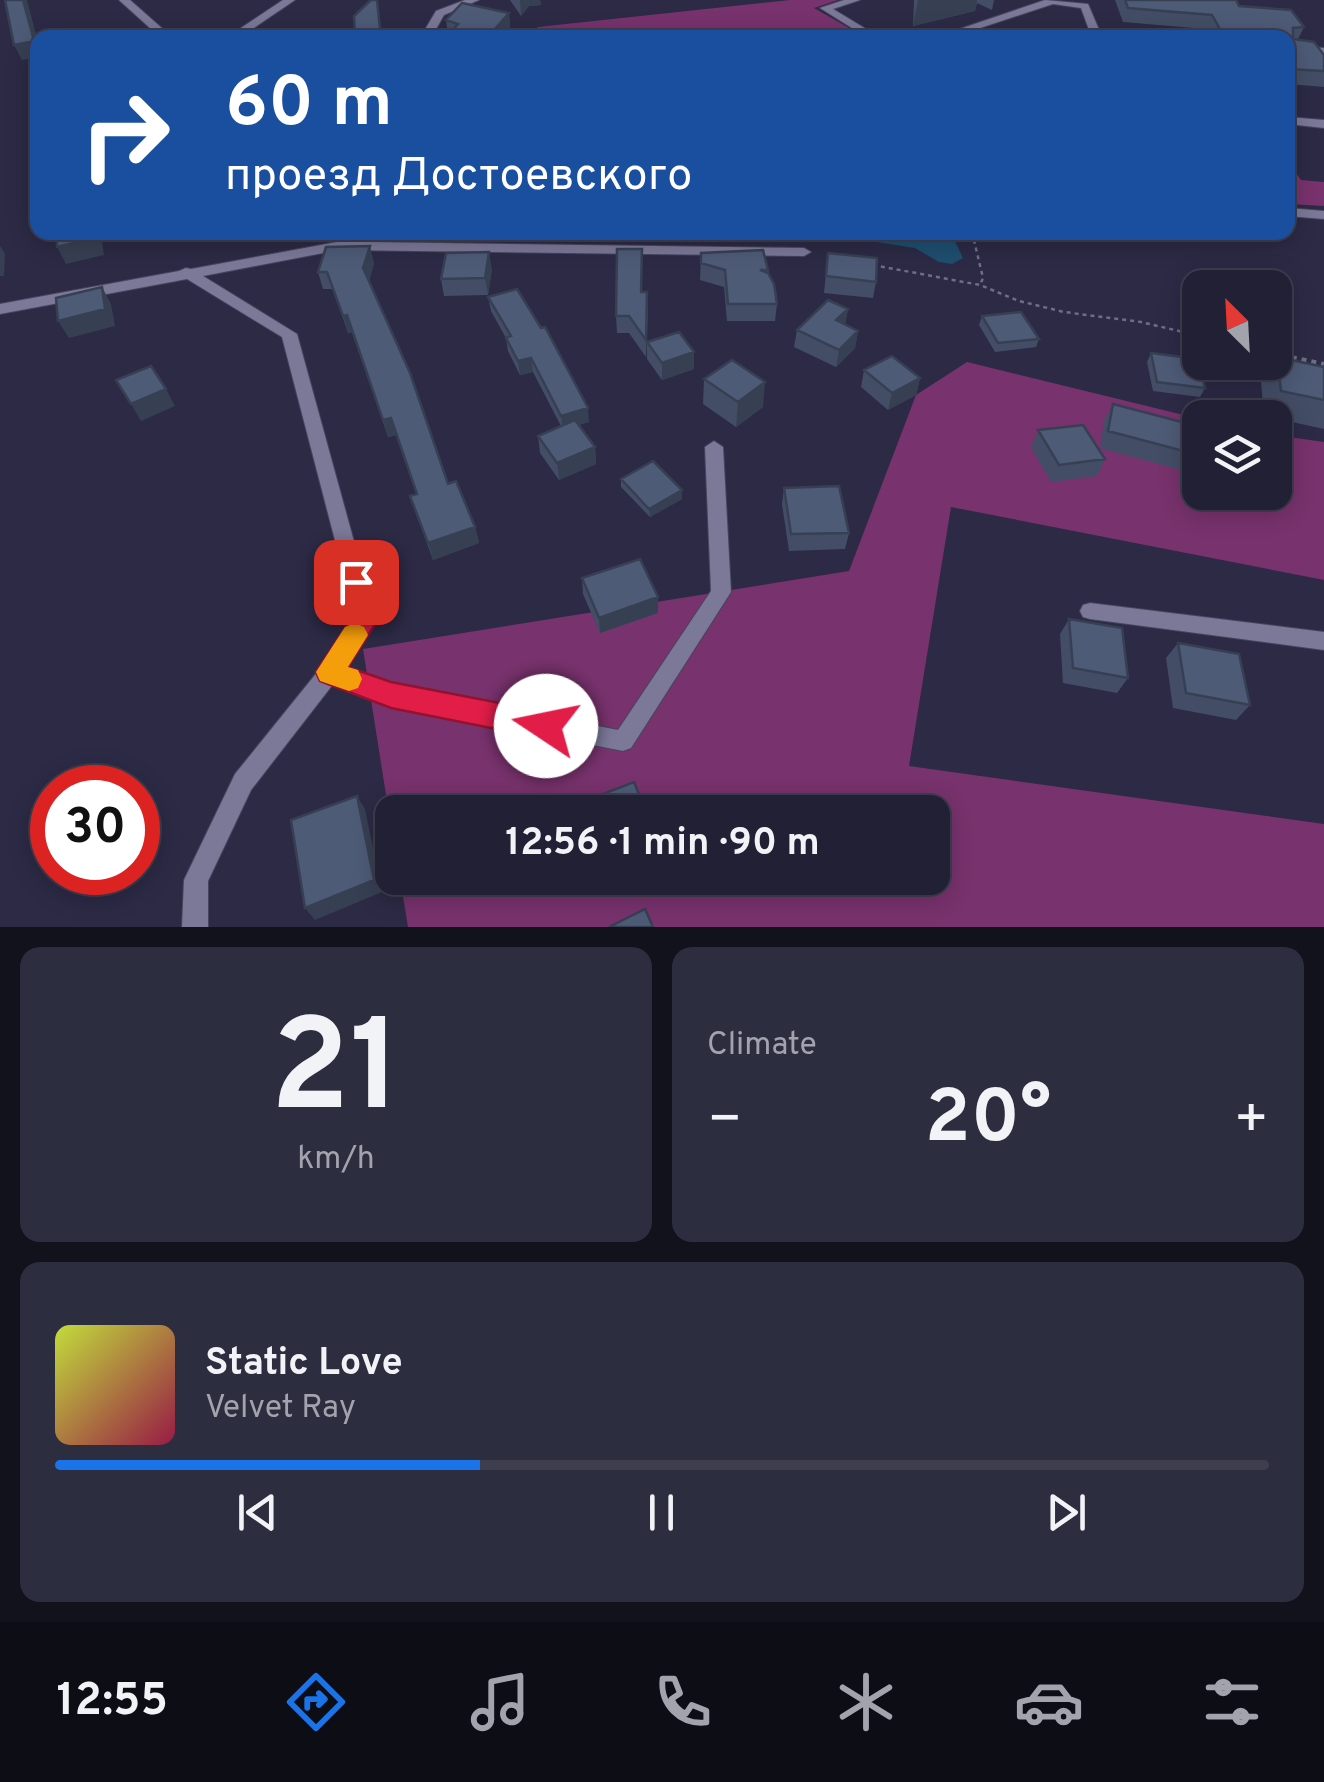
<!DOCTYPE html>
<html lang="en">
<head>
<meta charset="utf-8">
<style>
	body { margin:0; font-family:Overpass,sans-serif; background:#2d2d40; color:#f1f3f6; height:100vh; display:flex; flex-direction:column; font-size:38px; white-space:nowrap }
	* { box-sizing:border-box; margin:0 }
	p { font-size:32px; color:#a2a3ac }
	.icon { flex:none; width:55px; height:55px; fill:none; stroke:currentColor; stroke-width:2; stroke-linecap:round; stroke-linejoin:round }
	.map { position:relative; height:927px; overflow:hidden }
	.sheet { display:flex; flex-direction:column; gap:20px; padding:20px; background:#12121d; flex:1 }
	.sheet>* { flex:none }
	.top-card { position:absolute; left:30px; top:30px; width:1265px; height:210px; border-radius:20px; box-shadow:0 5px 25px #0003,0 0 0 2px #3e3e4f; background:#1a4fa0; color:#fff; overflow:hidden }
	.needle { width:65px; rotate:336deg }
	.controls { position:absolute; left:1182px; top:270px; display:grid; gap:20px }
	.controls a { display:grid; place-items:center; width:110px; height:110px; border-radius:20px; background:#212034; box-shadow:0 5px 25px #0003,0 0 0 2px #3e3e4f; font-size:50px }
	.speed { position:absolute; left:30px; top:765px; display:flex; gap:20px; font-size:50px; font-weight:700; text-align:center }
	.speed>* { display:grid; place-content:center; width:130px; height:130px; border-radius:50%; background:#212034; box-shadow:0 5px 25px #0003,0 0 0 2px #3e3e4f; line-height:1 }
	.speed .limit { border:15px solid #d22; background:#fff; color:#111 }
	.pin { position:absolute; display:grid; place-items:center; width:85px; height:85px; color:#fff; margin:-42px; border-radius:20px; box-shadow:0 5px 15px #0006 }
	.me { position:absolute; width:110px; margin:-55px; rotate:281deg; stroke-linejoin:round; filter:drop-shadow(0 0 8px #0008) }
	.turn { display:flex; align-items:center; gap:35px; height:210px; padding:0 30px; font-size:45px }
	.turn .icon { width:130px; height:130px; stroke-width:2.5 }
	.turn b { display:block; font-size:70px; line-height:85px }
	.big { font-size:75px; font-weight:700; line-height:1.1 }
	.sheet .card { flex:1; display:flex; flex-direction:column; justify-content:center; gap:15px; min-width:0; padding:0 35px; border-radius:20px; background:#2d2d40 }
	.sheet .dial { align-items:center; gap:0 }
	.dial b { font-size:130px; line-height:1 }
	.song { display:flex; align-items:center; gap:30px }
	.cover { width:120px; height:120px; border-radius:15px; background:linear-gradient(135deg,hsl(70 70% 55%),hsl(340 70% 35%)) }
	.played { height:10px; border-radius:5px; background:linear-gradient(90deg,#1a73e8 35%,#3e3e4f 35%) }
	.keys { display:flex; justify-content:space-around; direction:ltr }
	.heat { display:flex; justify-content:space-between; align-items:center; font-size:55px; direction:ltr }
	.sheet .tiles { flex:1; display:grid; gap:20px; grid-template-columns:1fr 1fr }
	.card:last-child { grid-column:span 2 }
	.trip { position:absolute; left:375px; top:795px; width:575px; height:100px; border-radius:20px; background:#212034; box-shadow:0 5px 25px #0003,0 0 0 2px #3e3e4f; font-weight:700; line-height:100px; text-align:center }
	.tabs { display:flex; height:160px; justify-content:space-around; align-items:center; background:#0d0d15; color:#a2a3ac }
	.tabs .icon { width:70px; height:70px }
	.tabs .selected { color:#1a73e8 }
	.tabs b { font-size:45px; color:#f1f3f6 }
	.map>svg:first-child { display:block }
</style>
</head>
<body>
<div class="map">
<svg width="1324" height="927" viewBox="0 0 1324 927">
	<rect width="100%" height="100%" fill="#2c2a45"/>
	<!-- green -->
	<path fill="#78326d" d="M790,0H838L814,8L865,37H527L538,27Z
		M1288,162L1301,180L1324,182V206L1288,204Z
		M967,362L1200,419V492H1275V435L1324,442V580L951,507L909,766L1324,824V927H408L400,878H932V812H392V833L363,649L849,571L916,395Z"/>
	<!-- water -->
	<path fill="#1f4e6f" d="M844,233H951L963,258L952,264L939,262L915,248L864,240Z"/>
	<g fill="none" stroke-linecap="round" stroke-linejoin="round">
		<defs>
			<path id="minor" d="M119,0H130L173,38H161Z
				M283,0H295L239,38H226Z
				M465,0H479L444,15L431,38H420L436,11Z
				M844,0H860L833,9L881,38H868L820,8Z
				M1045,0L1088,4L1100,32L1138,38H1092L1081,8L1053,4L950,38H933Z
				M1288,45L1324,48V54L1288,51Z
				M1288,117L1324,120V128L1288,124Z
				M1288,208L1324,211V219L1288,216Z
				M368,232H390L366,242L804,248L811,252L804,256L339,250L203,276L297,334L375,618L344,668L391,685L618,730L711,591L705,447L714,441L723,447L731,592L631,748L623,751L391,705L334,683L251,790L208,881V927H182L184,880L235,774L323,665L355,617L282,337L187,279L0,314V304L179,271L186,268L191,269L337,242Z
				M1090,603L1324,632V650L1090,619L1083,617L1080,611L1083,605Z"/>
		</defs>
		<!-- minor casing -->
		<use href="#minor" stroke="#47455c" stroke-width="2"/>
		<!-- path-far1 -->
		<path stroke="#706e86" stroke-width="2.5" stroke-dasharray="4 4" stroke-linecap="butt" d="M972,232L983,278L980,285
			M873,265L980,285L1019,301L1064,312L1141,322L1200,336
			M1275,353L1293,357"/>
		<!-- path -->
		<path stroke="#706e86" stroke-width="4" stroke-dasharray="5 5" stroke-linecap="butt" d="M1282,355L1324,364"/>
		<!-- minor -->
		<use href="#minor" fill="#7b7898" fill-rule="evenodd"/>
	</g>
	<!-- wall -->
	<path fill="#434e66" d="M510,0H540L541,5L529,6L521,16Z
		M914,0H994L992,10L977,3L975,11L913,26Z
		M1115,0H1236L1239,6L1304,27L1298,39L1324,55V87L1288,84V38H1210L1206,29L1123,22Z
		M509,13L510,28L502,38H445L448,34L446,20Z
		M701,253L768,270L777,304L775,321H727L724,287L700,280Z
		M828,253L876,282L873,298L824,293Z
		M374,263L369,281L448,484L475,527L479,543L433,560L410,496L417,494L397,435L388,437L353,332L348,333L333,289H323L318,272Z
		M492,269L488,295L444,296L441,279Z
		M642,292L648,309L646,357L629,333H617L616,316Z
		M488,297L589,422L578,425L595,447L596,464L559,480L540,453L538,436L561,426L533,372L520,375L508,351L506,338L491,311Z
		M848,309L845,324L858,331L855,348L836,367L794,347L797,330Z
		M982,316L1039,339L1036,347L995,352L979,325Z
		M647,342L694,352V369L662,380L647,359Z
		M1151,353L1205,388L1200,397L1153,391L1147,362Z
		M1277,357L1324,367V429L1264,416L1261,382L1273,362H1275Z
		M864,370L920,378L916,395L888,410L861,387Z
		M704,379L763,407L736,427L703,404Z
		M1113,404L1191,453L1181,470L1100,448L1104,421Z
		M1038,430L1105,459L1097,476L1051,482L1031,447Z
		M621,479L682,499L650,517L621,487Z
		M784,488L849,533L845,549L789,551L782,504Z
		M582,578L658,613L600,633L583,594Z
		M1069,619L1128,678L1117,693L1063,683L1060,634Z
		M1178,643L1250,705L1236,720L1173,708L1166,658Z"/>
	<!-- shaded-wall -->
	<path fill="#374053" d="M23,0H27L38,42V57L22,60L14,45Z
		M377,0L383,38H356L355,32Z
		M520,0H540L541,5L529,6L521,16Z
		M918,0H977L975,11L913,26Z
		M509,13L510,28L502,38H487Z
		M94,232H100L101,235L104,255L66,264L57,247Z
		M0,246L5,254L4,276H0Z
		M370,246L374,263L368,285L363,268Z
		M489,252L492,269L488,295L485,278Z
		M102,287L111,304L115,326L69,338L58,321Z
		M848,309L845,326L836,320Z
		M347,315L353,332L348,333L343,316Z
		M858,331L855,348L836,367L839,350Z
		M694,352V369L662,380V363Z
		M531,358L533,372L520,375L518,361Z
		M920,378L916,395L888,410L892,393Z
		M765,382L763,407L736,427L738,402Z
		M166,389L175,406L141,421L131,404Z
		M588,408L589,422L563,430L561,416Z
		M391,418L397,435L388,437L383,420Z
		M595,447L596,464L559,480L557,463Z
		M682,490V499L650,517L649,509Z
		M475,527L479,543L433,560L428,543Z
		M658,597V613L600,633L599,618Z
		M357,796L365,809L382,892L315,920L305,908Z
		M567,878H592L569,887Z"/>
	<!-- building -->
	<path fill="#4e5b77" stroke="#374053" stroke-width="2.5" d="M5,0H23L34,41L14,45Z
		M371,0H377L380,30L355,32L354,16Z
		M1125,0H1236L1239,6L1291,10L1304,27L1293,28V39L1314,42L1324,55V71L1288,69V38H1225L1212,15L1128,8Z
		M462,3L509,13L487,38H445L458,24L446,20Z
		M56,232H94L95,238L57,247Z
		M370,246L363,268L410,373L448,484L456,481L475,527L428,543L410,496L417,494L391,418L383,420L347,315L343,316L327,272H318L326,247Z
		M617,249H642L641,292H647L646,340L629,316H616Z
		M763,250L768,270H760L768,273L774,284L777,304H728L725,270L701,263V253Z
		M489,252L485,278L441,279L446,253Z
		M828,253L877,258L876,282L826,276Z
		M102,287L105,309L58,321L56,298Z
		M517,289L541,328L545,327L588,408L561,416L531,358L518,361L506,338L511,336L488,297Z
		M828,300L848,309L836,320L858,331L839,350L797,330Z
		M1021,312L1039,339L998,343L982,316Z
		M679,332L694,352L662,363L647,342Z
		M1151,353L1197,359L1205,388L1157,382Z
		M892,356L920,378L892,393L864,370Z
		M1277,357L1324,367V400L1281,391Z
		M732,360L765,382L738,402L704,379Z
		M151,366L166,389L131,404L116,380Z
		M1113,404L1193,425L1191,453L1108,431Z
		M575,420L595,447L557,463L538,436Z
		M1083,425L1105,459L1059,465L1038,430Z
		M653,461L682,490L649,509L621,479Z
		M839,486L849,533L791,534L784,488Z
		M640,559L658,597L599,618L582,578Z
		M1069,619L1122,628L1128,678L1073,668Z
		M1178,643L1239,654L1250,705L1186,693Z
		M634,782L646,812H556Z
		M357,796L374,880L305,908L291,820Z
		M645,909L653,927H609Z"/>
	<!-- route -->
	<path fill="#e11d48" stroke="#92132f" stroke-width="2.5" d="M356,572L365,575L379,618L348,667L391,682L546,712L556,716L560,726L556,735L546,739L391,708L320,681L316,672L352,617L343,582L347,575Z"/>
	<!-- slow -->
	<path fill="#f59e0b" d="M355,623L364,627L368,635L348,667L358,670L362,679L358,688L349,691L320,681L316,672L345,627Z"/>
</svg>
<div class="controls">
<a><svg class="needle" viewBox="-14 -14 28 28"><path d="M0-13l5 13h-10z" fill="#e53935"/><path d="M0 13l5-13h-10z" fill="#a2a3ac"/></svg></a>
<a><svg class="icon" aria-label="layers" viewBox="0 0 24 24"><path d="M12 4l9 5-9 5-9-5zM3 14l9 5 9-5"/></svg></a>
</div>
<div class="speed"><div class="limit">30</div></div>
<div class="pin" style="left:356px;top:582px;background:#d93025"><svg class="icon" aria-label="arrive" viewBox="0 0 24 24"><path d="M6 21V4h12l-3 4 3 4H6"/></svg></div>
<svg class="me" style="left:546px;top:726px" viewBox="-20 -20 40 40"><circle r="19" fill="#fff"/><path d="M0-13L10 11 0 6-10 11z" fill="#e11d48"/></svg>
<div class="trip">12:56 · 1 min · 90 m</div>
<div class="top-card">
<div class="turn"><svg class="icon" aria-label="right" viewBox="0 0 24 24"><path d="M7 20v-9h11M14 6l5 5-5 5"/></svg><div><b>60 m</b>проезд Достоевского</div></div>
</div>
</div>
<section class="sheet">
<div class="tiles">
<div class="card dial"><b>21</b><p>km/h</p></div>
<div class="card"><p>Climate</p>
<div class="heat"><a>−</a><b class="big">20°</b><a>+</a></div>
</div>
<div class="card">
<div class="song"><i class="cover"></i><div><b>Static Love</b><p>Velvet Ray</p></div></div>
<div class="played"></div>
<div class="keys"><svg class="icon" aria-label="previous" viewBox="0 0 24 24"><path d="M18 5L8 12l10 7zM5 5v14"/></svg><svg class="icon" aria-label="pause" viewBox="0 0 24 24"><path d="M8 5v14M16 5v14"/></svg><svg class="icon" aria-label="next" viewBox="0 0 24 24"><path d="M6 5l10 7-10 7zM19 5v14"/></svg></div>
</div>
</div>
</section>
<nav class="tabs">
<b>12:55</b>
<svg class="icon selected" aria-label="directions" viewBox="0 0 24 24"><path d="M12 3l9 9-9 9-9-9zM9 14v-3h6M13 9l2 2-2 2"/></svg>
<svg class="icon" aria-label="music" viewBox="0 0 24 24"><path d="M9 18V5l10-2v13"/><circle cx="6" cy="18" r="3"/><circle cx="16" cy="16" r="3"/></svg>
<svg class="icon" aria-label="phone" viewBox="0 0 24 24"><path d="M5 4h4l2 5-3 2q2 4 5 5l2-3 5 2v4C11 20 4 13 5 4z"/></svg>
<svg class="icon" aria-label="climate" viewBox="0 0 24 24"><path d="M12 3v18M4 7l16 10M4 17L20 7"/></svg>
<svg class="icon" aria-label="car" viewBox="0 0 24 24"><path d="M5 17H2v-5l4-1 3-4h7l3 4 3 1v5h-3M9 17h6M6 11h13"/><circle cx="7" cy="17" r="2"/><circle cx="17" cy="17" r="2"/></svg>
<svg class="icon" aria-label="filters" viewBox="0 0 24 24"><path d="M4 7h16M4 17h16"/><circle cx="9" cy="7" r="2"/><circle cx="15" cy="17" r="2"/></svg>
</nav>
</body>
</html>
